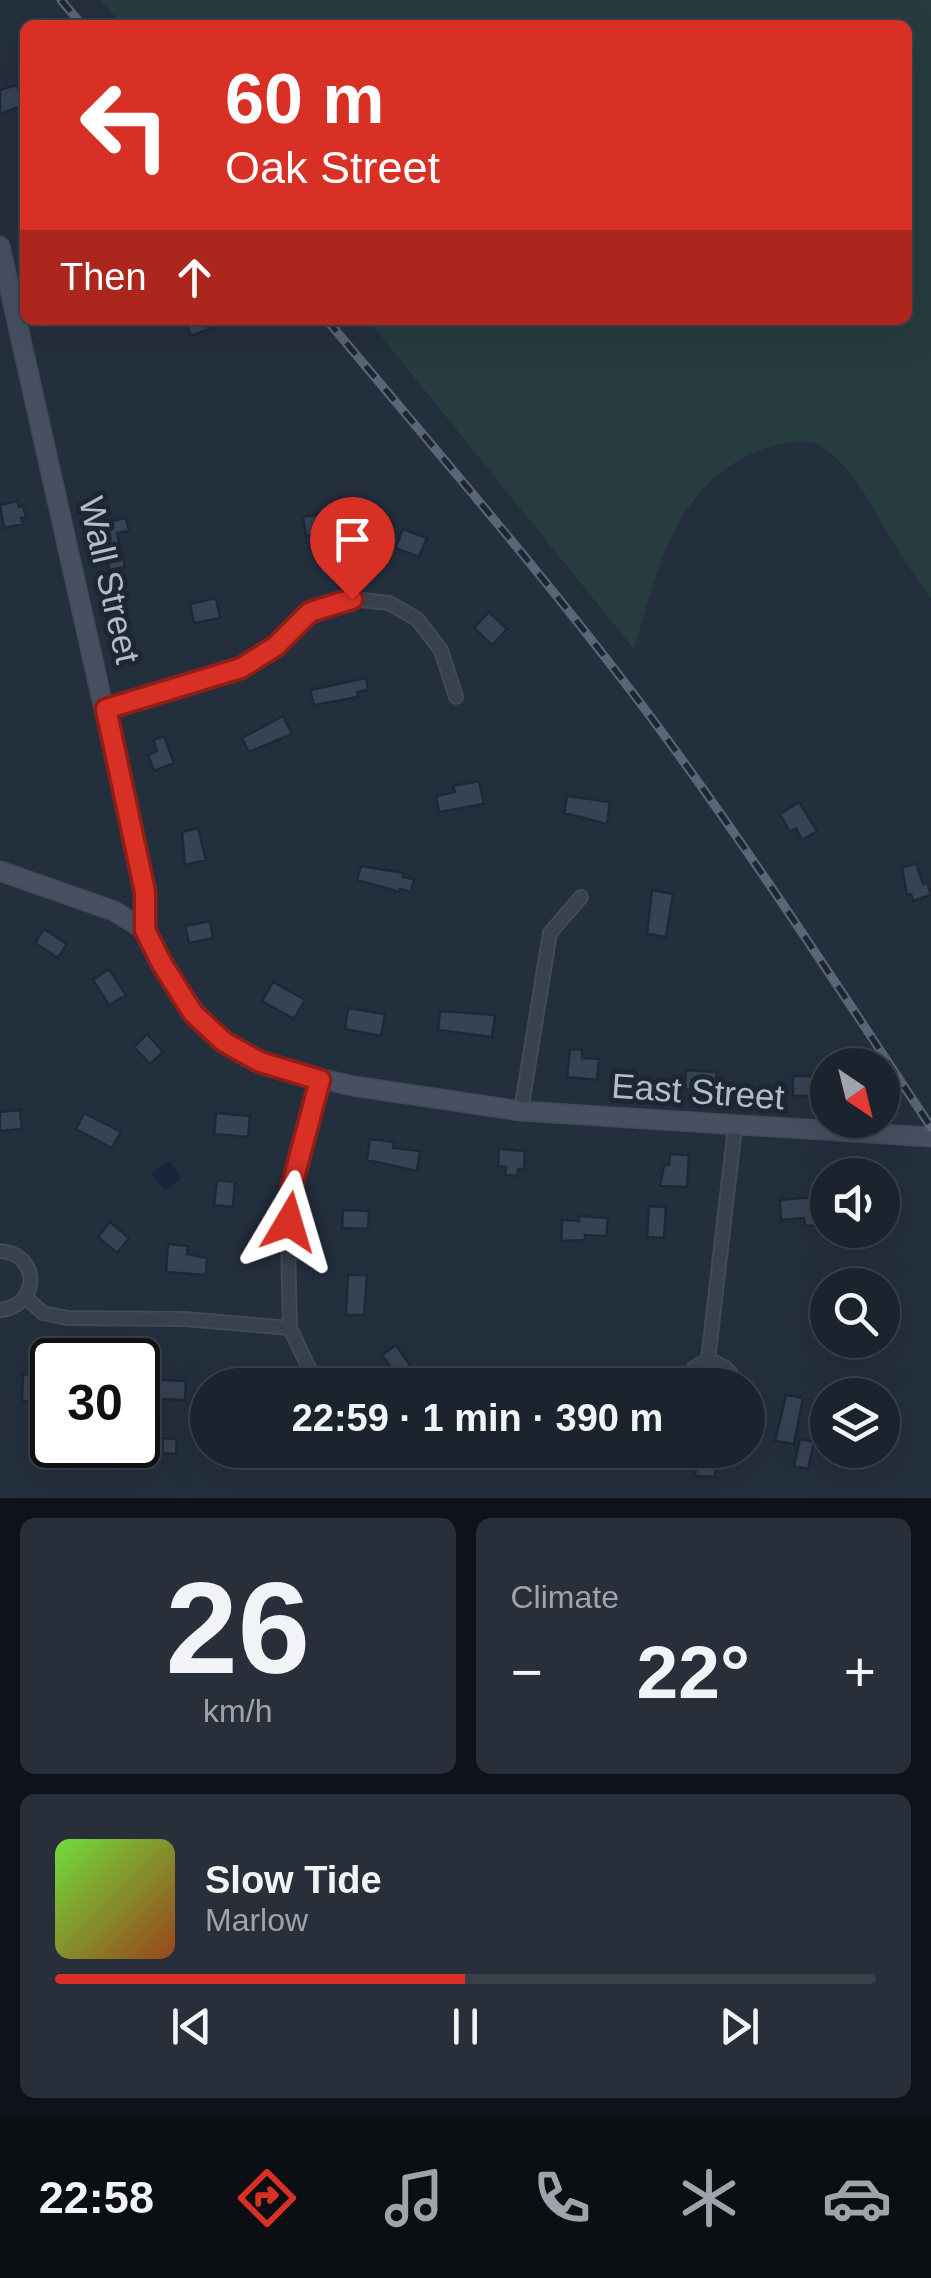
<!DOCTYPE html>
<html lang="en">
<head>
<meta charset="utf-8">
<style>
	body { margin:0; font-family:Helvetica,sans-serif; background:#282f3a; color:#f1f3f6; height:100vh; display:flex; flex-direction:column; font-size:38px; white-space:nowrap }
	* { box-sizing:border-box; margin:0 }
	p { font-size:32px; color:#a0a4aa }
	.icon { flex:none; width:55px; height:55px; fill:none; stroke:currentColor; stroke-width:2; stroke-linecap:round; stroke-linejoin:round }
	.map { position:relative; height:1498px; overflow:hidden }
	.panel { display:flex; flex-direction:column; gap:20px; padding:20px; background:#0f1319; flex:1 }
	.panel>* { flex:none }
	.banner { position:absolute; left:20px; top:20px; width:892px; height:305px; border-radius:15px; box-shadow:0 10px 40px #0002,0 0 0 2px #39404a; background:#d93025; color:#fff; overflow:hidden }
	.needle { width:65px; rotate:145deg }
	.buttons { position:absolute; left:810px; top:1048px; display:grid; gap:20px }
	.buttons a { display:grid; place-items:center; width:90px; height:90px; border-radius:50%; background:#1b232e; box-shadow:0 10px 40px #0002,0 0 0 2px #39404a; font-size:50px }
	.speed { position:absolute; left:30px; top:1338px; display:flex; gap:20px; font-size:50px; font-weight:700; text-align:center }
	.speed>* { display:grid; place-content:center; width:130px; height:130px; border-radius:50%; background:#1b232e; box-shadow:0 10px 40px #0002,0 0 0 2px #39404a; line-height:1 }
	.speed .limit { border:5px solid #111; border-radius:15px; background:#fff; color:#111 }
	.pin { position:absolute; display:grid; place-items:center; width:85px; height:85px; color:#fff; margin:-102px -42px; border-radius:50% 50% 50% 0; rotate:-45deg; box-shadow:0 0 10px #0007 }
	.pin .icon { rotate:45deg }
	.me { position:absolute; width:110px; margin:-55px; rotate:7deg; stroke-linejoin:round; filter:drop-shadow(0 0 8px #0008) }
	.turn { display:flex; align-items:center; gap:35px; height:210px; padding:0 40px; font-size:45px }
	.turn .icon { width:130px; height:130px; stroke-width:2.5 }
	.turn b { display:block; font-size:70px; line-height:85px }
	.then { display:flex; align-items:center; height:95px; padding:0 40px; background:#0003; gap:20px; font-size:38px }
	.big { font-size:75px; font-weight:600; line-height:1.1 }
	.panel .card { flex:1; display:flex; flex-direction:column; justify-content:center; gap:15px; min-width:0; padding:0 35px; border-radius:15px; background:#282f3a }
	.panel .dial { align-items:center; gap:0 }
	.dial b { font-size:130px; line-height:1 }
	.song { display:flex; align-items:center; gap:30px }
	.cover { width:120px; height:120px; border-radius:15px; background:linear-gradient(135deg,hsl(100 70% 55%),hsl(20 70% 35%)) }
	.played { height:10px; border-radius:5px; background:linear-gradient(90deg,#d93025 50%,#39404a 50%) }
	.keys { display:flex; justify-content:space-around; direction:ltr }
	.heat { display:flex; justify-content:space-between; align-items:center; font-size:55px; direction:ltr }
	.panel .tiles { flex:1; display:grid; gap:20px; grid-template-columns:1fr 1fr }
	.card:last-child { grid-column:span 2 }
	.trip { position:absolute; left:190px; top:1368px; width:575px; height:100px; border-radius:50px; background:#1b232e; box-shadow:0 10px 40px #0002,0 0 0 2px #39404a; font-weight:600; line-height:100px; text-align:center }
	.tab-bar { display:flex; height:160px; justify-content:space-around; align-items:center; background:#0b0e12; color:#a0a4aa }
	.tab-bar .icon { width:70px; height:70px }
	.tab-bar .active { color:#d93025 }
	.tab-bar b { font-size:45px; color:#f1f3f6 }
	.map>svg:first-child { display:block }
</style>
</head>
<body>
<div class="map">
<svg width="931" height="1498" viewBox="0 0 931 1498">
	<rect width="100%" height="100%" fill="#242f3e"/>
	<!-- green -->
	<path fill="#263c3f" d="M101,0H931V599C918,580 904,561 893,542C872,508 854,466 819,445C805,437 781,444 767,448C676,478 658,568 634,649L368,320H908V25H122Z"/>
	<!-- water -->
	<path fill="#17263c" d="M170,1161L181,1179L165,1191L151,1173Z"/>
	<!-- building -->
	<path fill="#364354" stroke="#1f2835" stroke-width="2.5" d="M17,85L24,105L0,114V90Z
		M185,320H205L209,329L191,336Z
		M18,501L19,507L23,506L26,517L21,518L23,524L4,528L0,505Z
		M330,513L333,532L306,536L303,517Z
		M126,518L129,531L117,533L125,567L109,570L101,523Z
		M403,529L427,538L419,557L395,548Z
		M216,598L220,618L194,623L190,604Z
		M489,612L507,629L492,645L474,628Z
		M366,678L368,690L357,692L358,697L314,705L310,690Z
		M283,716L292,734L249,752L242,738Z
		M164,736L174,763L154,771L148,755L157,751L153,740Z
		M479,781L484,804L439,812L436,796L455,792L453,786Z
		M567,796L610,802L607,824L564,813Z
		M799,802L817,831L802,840L796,828L790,832L780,814Z
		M198,828L206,860L185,865L182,832Z
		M916,863L923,884L927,882L931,895L913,901L911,894L907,895L902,868Z
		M361,866L404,873L403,877L414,879L411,892L400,889V892L357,880Z
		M652,890L673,894L666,937L647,934Z
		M210,921L213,938L189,943L185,926Z
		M44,929L67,944L58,958L35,943Z
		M109,969L126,995L109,1005L93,980Z
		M273,982L305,1000L294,1019L262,1001Z
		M348,1008L385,1014L381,1036L345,1029Z
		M440,1011L495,1015L492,1037L438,1030Z
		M147,1034L163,1052L150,1064L134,1047Z
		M570,1049L582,1050V1058L599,1059L597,1080L567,1077Z
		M686,1070L717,1072L715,1091L685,1089Z
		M793,1076H822V1096H793Z
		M20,1110L22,1129L0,1131V1112Z
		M84,1113L121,1132L112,1148L76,1129Z
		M216,1113L250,1116L248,1137L214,1134Z
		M370,1139L394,1142L393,1148L420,1151L417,1171L367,1160Z
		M499,1149L525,1151L524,1169H518L517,1176L505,1175L506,1167L498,1166Z
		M670,1154L689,1155L687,1187L660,1186L664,1165H669Z
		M217,1180L235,1182L233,1207L214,1205Z
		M801,1198H826L828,1225L805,1226L804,1218L781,1220L780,1200Z
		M649,1206L666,1207L664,1238L647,1237Z
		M343,1210L369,1211L368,1229L342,1228Z
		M579,1216L608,1218L606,1236L585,1235V1240L561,1241L562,1220L579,1221Z
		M110,1222L129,1238L117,1253L98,1237Z
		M859,1230H872L871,1245L858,1244Z
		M168,1244L188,1246L187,1254L207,1258L206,1275L166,1272Z
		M348,1275H367L364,1315H346Z
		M396,1345L420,1380L412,1385H403L382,1355Z
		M23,1374L52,1375V1395L35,1394L34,1401H22Z
		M161,1380L186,1381L185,1400L160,1399Z
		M786,1395L803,1398L794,1444L775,1441Z
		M163,1438L177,1439L176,1454L162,1453Z
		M800,1439L814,1442L808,1469L794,1466Z
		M657,1450H697L695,1468L656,1465Z
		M697,1458L716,1459L715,1477L695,1476Z"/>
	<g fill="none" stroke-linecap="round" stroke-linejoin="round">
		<defs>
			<path id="street" d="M106,709L241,668L276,646L310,613L352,599L389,603L417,619L441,650L456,697
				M521,1111L550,933L581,897
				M0,1251C41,1254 40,1306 0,1310
				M26,1298L43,1313L68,1318L185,1319L290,1328
				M708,1360L735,1127
				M316,1385L330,1380L346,1385
				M317,1385L290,1328L288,1242L292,1185L320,1080
				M689,1385L694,1368L708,1360C723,1365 732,1369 735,1385"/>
			<path id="secondary" d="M0,246L145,892V930
				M0,871L114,911L145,930L161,964L208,1030L241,1053L279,1069L353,1086L521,1111L931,1137"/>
		</defs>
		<!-- street casing -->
		<use href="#street" stroke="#414a57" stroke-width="16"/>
		<!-- secondary casing -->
		<use href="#secondary" stroke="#414a57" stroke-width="21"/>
		<!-- street -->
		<use href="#street" stroke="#38414e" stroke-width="12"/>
		<!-- secondary -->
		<use href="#secondary" stroke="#465061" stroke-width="18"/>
		<defs>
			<path id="rail" d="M61,0L82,25
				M327,320C437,452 550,582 653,720C751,852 840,990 931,1127"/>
		</defs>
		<!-- rail casing -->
		<use href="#rail" stroke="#5a6575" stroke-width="9"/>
		<!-- rail -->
		<use href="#rail" stroke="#1d2633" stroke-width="5" stroke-dasharray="15" stroke-linecap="butt"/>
	</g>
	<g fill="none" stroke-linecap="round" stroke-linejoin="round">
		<defs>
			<path id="route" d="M289,1222L292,1185L320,1080L260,1062L224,1042L193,1013L162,964L145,930V892L106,709L241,668L276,646L310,612L352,599"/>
		</defs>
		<!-- route casing -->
		<use href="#route" stroke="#8d1f18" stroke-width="25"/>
		<!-- route -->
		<use href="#route" stroke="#d93025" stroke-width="18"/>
	</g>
	<g text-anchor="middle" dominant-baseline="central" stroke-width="10" stroke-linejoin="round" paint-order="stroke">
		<!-- street labels -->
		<g font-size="35" fill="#b4bcc9" stroke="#1d2633">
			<text transform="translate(110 580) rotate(77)">Wall Street</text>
			<text transform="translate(698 1091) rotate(4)">East Street</text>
		</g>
	</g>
</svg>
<div class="buttons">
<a><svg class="needle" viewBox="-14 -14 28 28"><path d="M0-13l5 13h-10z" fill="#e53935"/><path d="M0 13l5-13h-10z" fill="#a0a4aa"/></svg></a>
<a><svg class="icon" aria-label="sound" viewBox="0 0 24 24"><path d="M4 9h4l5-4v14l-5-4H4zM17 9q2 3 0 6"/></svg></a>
<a><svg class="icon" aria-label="search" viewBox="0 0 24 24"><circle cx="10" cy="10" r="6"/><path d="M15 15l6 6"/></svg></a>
<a><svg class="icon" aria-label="layers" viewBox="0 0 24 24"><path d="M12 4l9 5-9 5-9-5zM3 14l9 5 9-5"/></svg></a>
</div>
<div class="speed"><div class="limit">30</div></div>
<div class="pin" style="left:352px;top:599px;background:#d93025"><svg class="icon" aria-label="arrive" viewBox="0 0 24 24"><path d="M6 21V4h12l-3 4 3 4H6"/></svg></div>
<svg class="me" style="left:289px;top:1222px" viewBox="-20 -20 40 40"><path d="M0-17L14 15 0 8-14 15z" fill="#d93025" stroke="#fff" stroke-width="4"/></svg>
<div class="trip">22:59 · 1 min · 390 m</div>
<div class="banner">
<div class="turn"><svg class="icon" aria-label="left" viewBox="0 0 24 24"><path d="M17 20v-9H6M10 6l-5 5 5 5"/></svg><div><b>60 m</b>Oak Street</div></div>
<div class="then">Then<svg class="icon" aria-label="ahead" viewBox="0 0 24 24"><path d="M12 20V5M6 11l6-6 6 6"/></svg></div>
</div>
</div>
<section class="panel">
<div class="tiles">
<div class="card dial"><b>26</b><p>km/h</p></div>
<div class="card"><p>Climate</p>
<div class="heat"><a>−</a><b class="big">22°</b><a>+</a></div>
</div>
<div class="card">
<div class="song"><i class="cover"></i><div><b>Slow Tide</b><p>Marlow</p></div></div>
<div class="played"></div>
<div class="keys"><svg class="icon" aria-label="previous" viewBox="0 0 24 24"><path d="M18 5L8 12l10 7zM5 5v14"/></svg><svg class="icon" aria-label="pause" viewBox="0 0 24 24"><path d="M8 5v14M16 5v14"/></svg><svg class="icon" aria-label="next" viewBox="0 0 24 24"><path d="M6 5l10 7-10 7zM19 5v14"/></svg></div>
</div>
</div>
</section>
<nav class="tab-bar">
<b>22:58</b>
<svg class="icon active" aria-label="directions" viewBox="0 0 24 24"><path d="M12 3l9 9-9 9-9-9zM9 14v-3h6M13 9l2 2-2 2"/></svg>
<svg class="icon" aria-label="music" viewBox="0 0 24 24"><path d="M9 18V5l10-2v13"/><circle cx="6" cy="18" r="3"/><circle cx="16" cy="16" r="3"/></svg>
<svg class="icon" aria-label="phone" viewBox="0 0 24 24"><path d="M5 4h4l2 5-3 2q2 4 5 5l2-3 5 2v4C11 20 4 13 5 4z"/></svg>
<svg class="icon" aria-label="climate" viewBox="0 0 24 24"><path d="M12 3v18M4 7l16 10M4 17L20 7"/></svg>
<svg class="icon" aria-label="car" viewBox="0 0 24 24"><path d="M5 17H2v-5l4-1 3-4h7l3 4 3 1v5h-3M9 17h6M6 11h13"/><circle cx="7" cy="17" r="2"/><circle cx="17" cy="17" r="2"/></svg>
</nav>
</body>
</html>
